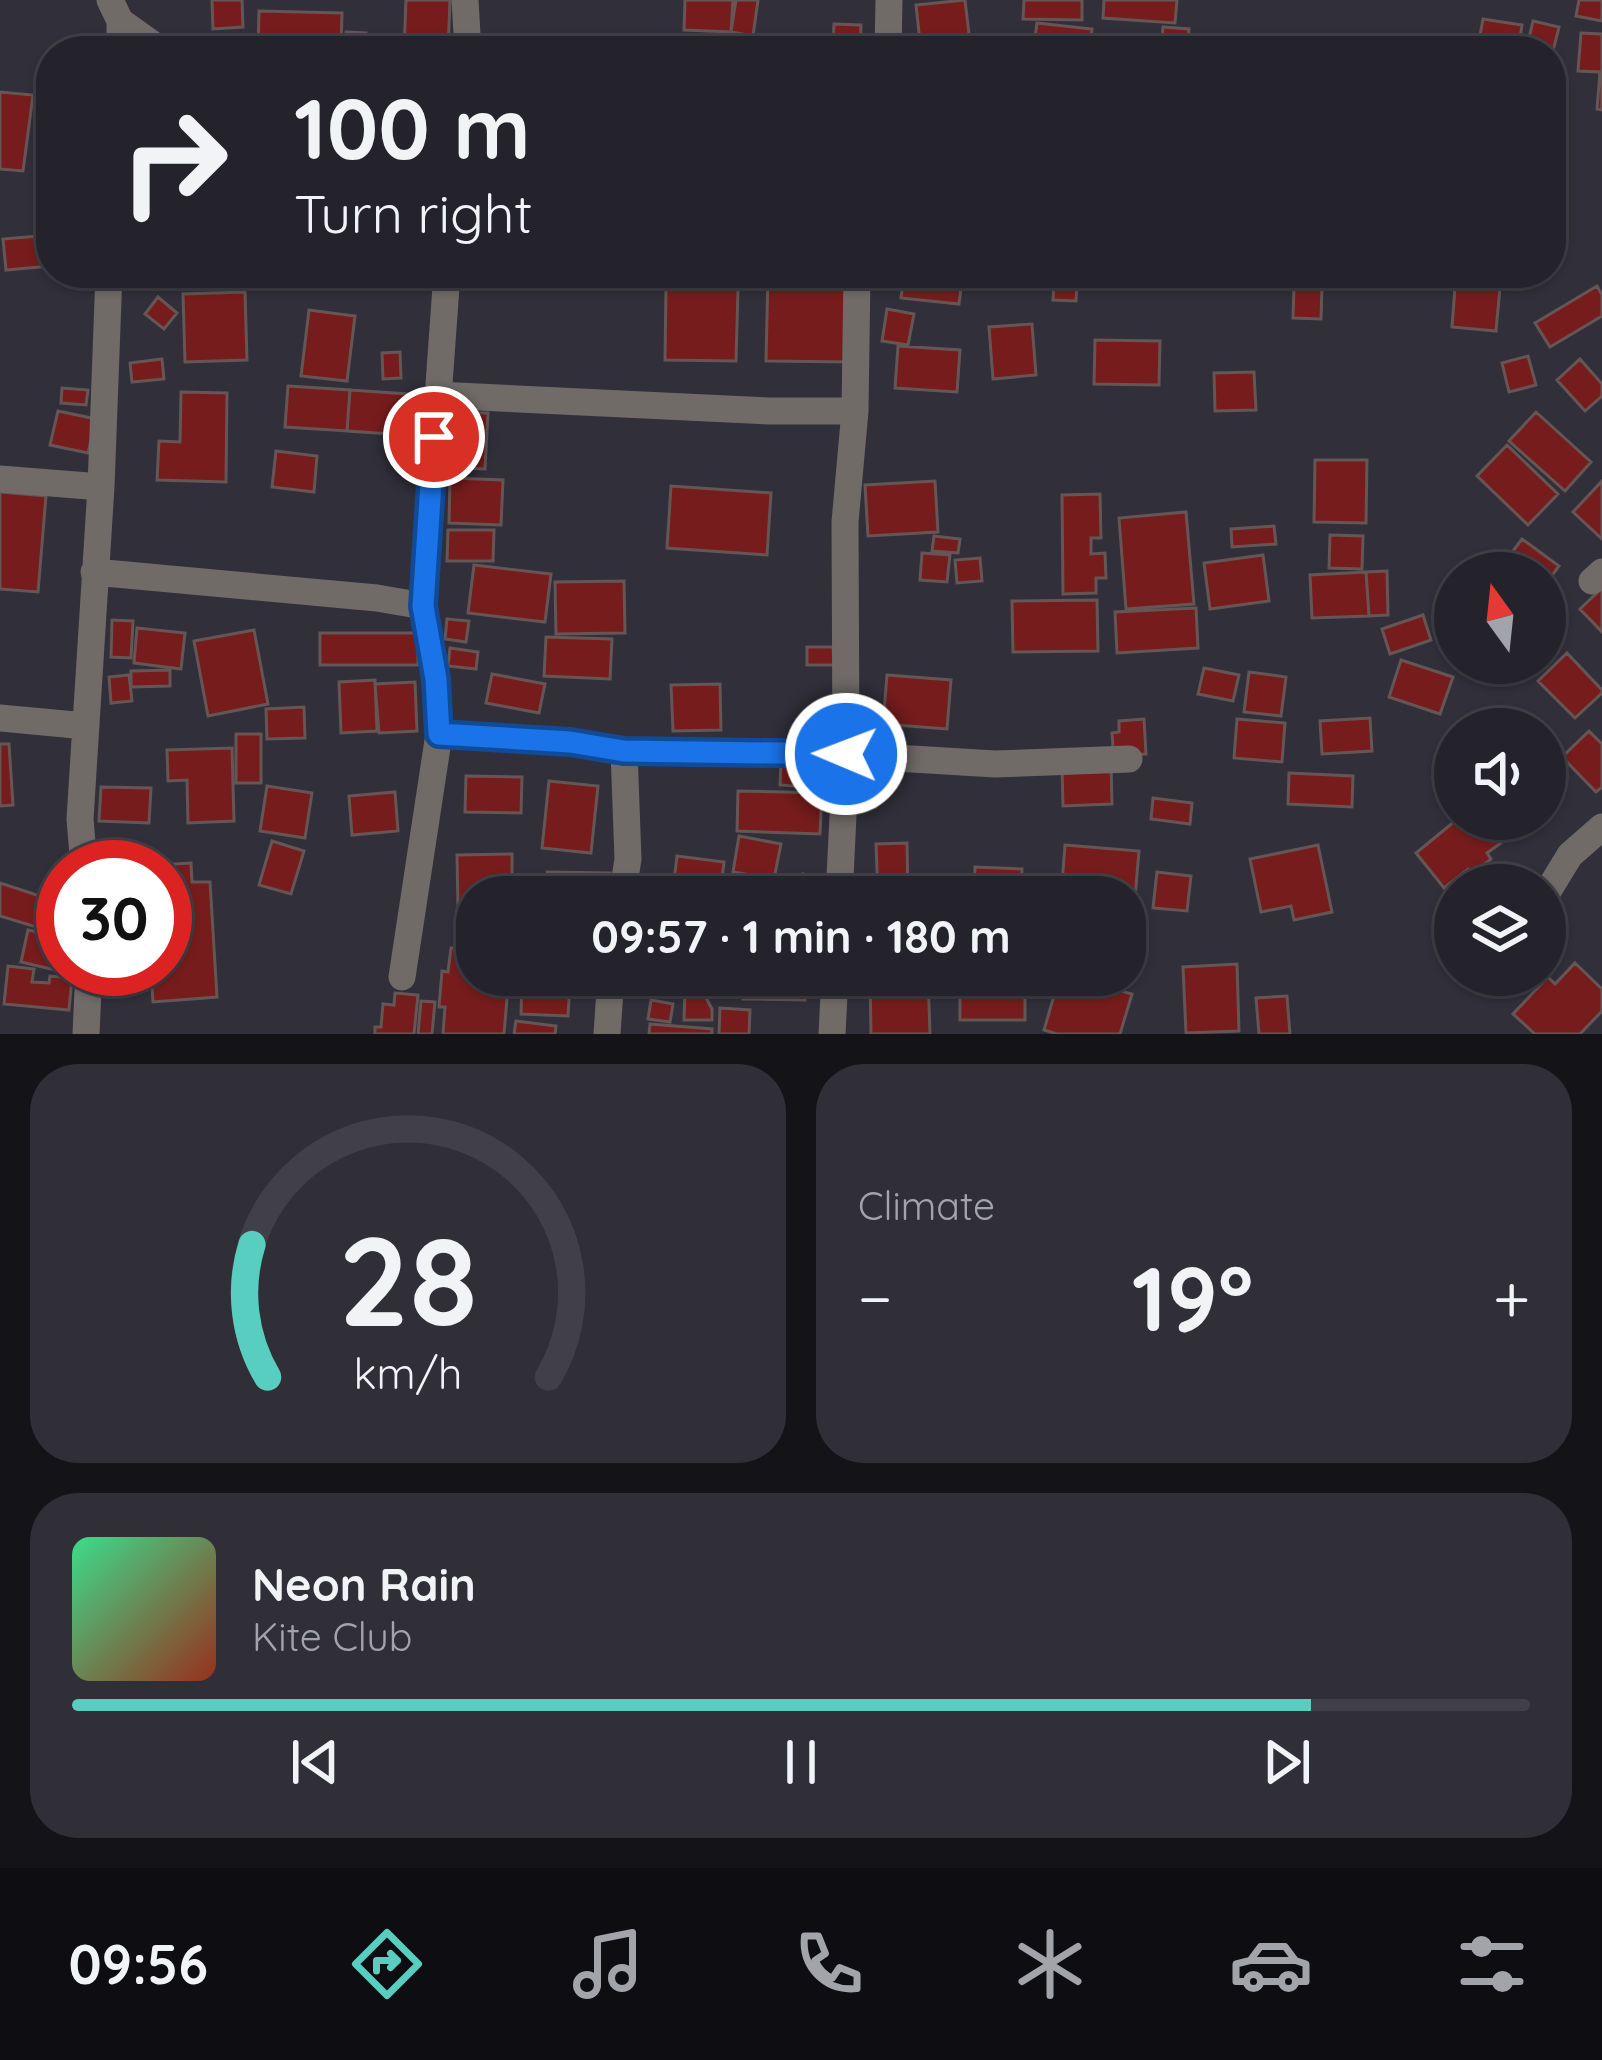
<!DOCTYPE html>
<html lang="en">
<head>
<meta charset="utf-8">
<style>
	body { margin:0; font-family:Quicksand,sans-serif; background:#302f38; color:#f1f3f6; height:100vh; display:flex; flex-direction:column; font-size:45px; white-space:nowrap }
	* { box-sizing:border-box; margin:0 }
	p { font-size:39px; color:#a3a4a9 }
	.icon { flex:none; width:66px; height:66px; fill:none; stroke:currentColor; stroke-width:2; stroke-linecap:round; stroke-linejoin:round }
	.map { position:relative; height:1034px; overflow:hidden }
	.panel { display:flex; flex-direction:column; gap:30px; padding:30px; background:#141318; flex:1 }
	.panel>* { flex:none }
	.guide { position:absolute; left:36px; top:36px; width:1530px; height:252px; border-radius:48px; box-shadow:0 3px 9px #0004,0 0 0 3px #414048; background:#24232c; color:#f1f3f6; overflow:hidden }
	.needle { width:78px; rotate:345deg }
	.fabs { position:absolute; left:1434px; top:552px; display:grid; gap:24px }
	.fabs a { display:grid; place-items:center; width:132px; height:132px; border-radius:50%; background:#24232c; box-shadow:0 3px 9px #0004,0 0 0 3px #414048; font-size:60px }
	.speed { position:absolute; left:36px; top:840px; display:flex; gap:24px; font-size:60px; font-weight:700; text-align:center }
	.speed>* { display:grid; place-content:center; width:156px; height:156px; border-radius:50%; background:#24232c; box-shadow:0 3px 9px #0004,0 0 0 3px #414048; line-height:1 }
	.speed .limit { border:18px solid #d22; background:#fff; color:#111 }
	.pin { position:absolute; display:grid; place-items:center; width:102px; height:102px; color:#fff; margin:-51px; border:6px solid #fff; border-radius:50%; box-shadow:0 3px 12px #0007 }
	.me { position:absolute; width:132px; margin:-66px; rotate:271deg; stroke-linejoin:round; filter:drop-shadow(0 0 9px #0008) }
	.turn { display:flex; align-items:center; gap:42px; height:252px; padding:0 60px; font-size:54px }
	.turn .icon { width:156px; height:156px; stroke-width:2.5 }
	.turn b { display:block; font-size:84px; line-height:102px }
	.big { font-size:90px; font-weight:700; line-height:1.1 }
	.panel .card { flex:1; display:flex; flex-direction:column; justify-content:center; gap:18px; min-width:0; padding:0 42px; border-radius:48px; background:#302f38 }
	.panel .dial { align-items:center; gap:0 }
	.dial svg { height:312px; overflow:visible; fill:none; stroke:#414048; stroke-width:7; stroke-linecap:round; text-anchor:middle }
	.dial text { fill:#f1f3f6; stroke:none }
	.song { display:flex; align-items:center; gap:36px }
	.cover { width:144px; height:144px; border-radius:18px; background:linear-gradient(135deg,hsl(150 70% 55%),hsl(10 70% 35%)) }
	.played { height:12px; border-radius:6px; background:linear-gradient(90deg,#58cec1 85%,#414048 85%) }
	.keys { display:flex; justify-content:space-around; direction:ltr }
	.heat { display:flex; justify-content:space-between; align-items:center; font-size:66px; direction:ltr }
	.panel .tiles { flex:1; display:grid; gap:30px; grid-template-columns:1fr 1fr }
	.card:last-child { grid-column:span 2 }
	.trip { position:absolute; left:456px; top:876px; width:690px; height:120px; border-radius:48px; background:#24232c; box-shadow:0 3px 9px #0004,0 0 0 3px #414048; font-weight:700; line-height:120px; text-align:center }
	.menu { display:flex; height:192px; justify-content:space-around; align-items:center; background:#0e0e12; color:#a3a4a9 }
	.menu .icon { width:84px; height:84px }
	.menu .on { color:#58cec1 }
	.menu b { font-size:54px; color:#f1f3f6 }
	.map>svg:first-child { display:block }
</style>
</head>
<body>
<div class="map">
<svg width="1602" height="1034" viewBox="0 0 1602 1034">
	<rect width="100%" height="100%" fill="#302f3a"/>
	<!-- building -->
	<path fill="#761c1c" stroke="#655655" stroke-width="3" d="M212,0H242L243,27L213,29Z
		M406,0H450L448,51H404Z
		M685,0H733L731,32L684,30Z
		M736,0H758L753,36L731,32Z
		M965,0L971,51H921L916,5Z
		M1024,0H1082V20L1023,19Z
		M1104,0H1177L1175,23L1103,18Z
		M1579,0H1602V21L1576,16Z
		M259,11L342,13L341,51H258Z
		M1483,19L1522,25L1518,51H1477Z
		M1533,21L1559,27L1551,59V51H1526Z
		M1037,23L1092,29L1090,50L1034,44Z
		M834,24L861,25L860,51H833Z
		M1163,27L1189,29L1187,51H1161Z
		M346,32L366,33V51H345Z
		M1581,33L1602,34V110L1597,109L1600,72L1578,71Z
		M0,92L33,95L23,171L0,169Z
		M51,235V266L6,270L3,239Z
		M768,273H854L852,362L766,361Z
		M904,273H963L959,304L901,298Z
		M1456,274L1501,277L1496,331L1452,327Z
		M1054,281L1077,282L1076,301L1053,300Z
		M1294,286H1322L1321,319L1293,318Z
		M1597,286L1602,295V316L1550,347L1535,323Z
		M666,288L738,289L736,361L665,360Z
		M245,292L247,360L185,362L183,294Z
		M158,297L177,313L164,329L145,314Z
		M887,309L914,314L908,345L882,341Z
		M309,310L355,316L347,381L301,376Z
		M1032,324L1036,375L993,379L989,327Z
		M1095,340L1160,341L1159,385L1094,384Z
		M898,346L960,350L957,392L895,388Z
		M400,352L401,378L383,379L382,353Z
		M1528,356L1536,385L1509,392L1502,363Z
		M162,359L164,379L132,382L130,363Z
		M1580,359L1602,384V396L1585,411L1557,380Z
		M1254,372L1256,410L1215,411L1214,373Z
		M288,386L350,390L347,431L285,427Z
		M62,388L88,390L86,405L61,403Z
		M350,390L408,394L406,435L347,431Z
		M181,392L227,393L226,482L157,480L159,441L180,442Z
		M58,411L96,419L88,453L50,445Z
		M1536,412L1591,462L1565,491L1509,441Z
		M461,413H488L485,469L458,468Z
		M1507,445L1558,494L1528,525L1477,476Z
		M276,451L317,456L314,492L272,487Z
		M1315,460H1367L1366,523L1314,522Z
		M450,478L503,480L501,525L449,523Z
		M935,481L938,532L868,536L865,485Z
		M1602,481V539L1573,512Z
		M671,486L771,493L767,555L667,548Z
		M0,492L46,496L38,592L0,589Z
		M1100,494L1101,538H1091V554L1105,553L1106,578H1096V593L1063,594L1062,495Z
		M1186,512L1194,604L1126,609L1119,518Z
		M1274,526L1276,544L1232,547L1231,529Z
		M448,530H494L493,561H447Z
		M1330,535L1363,536L1362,569L1329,568Z
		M934,536L960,539L958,553L932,551Z
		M1522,539L1559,566L1545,585V573H1506L1500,568Z
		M922,553L950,555L947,582L920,580Z
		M1263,555L1269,601L1210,609L1204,563Z
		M980,558L982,581L957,583L955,560Z
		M474,565L551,574L545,622L468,613Z
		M1387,571L1388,615L1369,616L1366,572Z
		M1366,572L1369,616L1312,618L1310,575Z
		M624,581L625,633L556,634L555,582Z
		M1602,588V632L1580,609Z
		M1097,600L1098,651L1013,652L1012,601Z
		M1196,608L1198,648L1117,653L1115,612Z
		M1423,615L1431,640L1390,654L1382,629Z
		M447,619L469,621L466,642L445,639Z
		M112,620L133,621L131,658L111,657Z
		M137,628L185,633L181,669L134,663Z
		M254,630L268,704L208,716L194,641Z
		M320,633H418V665H320Z
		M546,637L612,639L610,679L544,676Z
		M807,647H833L834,665H807Z
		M450,648L478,652L476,669L448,666Z
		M1567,653L1602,690V693L1575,718L1538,681Z
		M1401,660L1453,677L1440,714L1389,697Z
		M1204,668L1239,675L1233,701L1198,694Z
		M170,670V686L131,687V671Z
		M1249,672L1286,677L1281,716L1244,712Z
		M492,674L545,684L539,713L486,703Z
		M129,675L132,701L111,703L109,677Z
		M887,675L951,680L947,729L883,724Z
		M375,680L377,731L341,733L339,682Z
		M415,682L417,731L379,733L375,684Z
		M720,684L721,730L673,731L671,685Z
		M304,707L305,738L267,739L266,709Z
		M1370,718L1372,751L1322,754L1320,721Z
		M1144,719L1146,754L1121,755L1113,748L1112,733L1119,732V721Z
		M1237,719L1285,723L1282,762L1234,758Z
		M1589,731L1602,744V787L1596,792L1562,757Z
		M236,734H261V783H236Z
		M0,744H9L13,805L0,806Z
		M232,748L234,821L188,823L187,780L168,781L167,750Z
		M781,763L817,766L816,788L780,785Z
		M1111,765L1112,804L1063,806L1062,767Z
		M1289,773L1353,776L1352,807L1288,804Z
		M466,776L522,777L521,813L465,812Z
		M549,781L598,786L591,853L542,848Z
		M267,786L312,793L305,838L260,831Z
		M101,787L151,788L149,823L99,821Z
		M857,787H877L876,807H856Z
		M738,791L822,793L820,834L737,831Z
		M395,792L398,831L352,835L349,796Z
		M1153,798L1192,803L1190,824L1151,819Z
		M1455,816V819H1482L1501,843L1487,853L1491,859L1472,874L1468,869L1444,888L1416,853L1455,821L1453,817Z
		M739,836L781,844L774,879L733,872Z
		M272,841L304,851L291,894L259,885Z
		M907,843L908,897H878L876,844Z
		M1065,845L1139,851L1134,909L1125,908V897H1061Z
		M1318,845L1332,912L1294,920L1291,906L1261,912L1250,859Z
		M512,854V897H477V910H458L457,855Z
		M677,856L724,862L720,897H672Z
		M191,863L192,882H210L217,997L153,1002L151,969H165V867L157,865Z
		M975,867L1022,869L1021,897H974Z
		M547,872L610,873L609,897H547Z
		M1157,872L1191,876L1187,911L1153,908Z
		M803,874L836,888L832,897H794Z
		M0,883L46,898L36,927L0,916Z
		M47,900L63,904L61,934L40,930Z
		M28,930L63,938L59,971L21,962Z
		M451,948L477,950V975H509L504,1034H443L445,1007H439L442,971L448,972Z
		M1575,963L1602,989V1011L1580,1034H1535L1513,1014L1548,977L1555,984Z
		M1237,964L1239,1031L1186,1033L1183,967Z
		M8,966L34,969L32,982L49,983L50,976L72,978L69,1010L4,1004Z
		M744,975H806L805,1000L743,999Z
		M928,975L930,1034H871L870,976Z
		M960,975H1025V1020H960Z
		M1060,975L1132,994L1120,1034H1057L1044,1030Z
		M522,981L570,983L568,1016L521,1014Z
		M685,988L705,996L712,1009V1020H684Z
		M395,993L418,995L414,1034H375V1027H381L383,1004L394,1005Z
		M1287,996L1290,1034H1259L1256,998Z
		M651,1000L673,1004L670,1022L648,1019Z
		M421,1001L435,1002L432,1034H418Z
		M720,1008L750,1010L749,1034H719Z
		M516,1021L556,1026L555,1034H514Z
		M650,1024L712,1029V1034H649Z"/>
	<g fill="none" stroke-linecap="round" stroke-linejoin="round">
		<!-- street -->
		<path stroke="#716b67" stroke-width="27" d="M110,0L120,21V51
			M465,0L468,51
			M120,21L162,51
			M888,51L889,0
			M447,273L423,606L437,679L439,734L570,742L624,751L628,859L622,897
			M437,395L769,411H855
			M0,479L101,487
			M94,572L377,598L423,606
			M1592,581L1602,572
			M0,718L86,726
			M624,751L846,755L995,764L1129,759
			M84,867L80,819L101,487L109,273
			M1545,896L1570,855L1602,827
			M839,897L846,755L845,522L855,411L857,273
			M402,977L439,734
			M86,1034L89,969
			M607,1034L611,975
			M832,1034L835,975"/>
	</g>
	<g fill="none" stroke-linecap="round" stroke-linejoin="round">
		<defs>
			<path id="route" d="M434,437L423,606L436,679L439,734L570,742L624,751L846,754"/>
		</defs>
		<!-- route casing -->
		<use href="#route" stroke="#114b97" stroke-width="30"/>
		<!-- route -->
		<use href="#route" stroke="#1a73e8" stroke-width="21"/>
	</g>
</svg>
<div class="fabs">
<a><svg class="needle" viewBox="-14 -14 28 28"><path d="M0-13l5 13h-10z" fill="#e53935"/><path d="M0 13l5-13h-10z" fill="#a3a4a9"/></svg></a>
<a><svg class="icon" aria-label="sound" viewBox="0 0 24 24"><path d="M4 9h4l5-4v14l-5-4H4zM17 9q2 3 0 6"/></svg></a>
<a><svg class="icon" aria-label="layers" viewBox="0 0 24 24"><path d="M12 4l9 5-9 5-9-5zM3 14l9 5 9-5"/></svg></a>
</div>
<div class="speed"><div class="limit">30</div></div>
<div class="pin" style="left:434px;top:437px;background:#d93025"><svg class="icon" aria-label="arrive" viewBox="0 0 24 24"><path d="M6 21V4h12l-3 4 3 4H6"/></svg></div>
<svg class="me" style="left:846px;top:754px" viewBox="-20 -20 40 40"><circle r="17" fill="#1a73e8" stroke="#fff" stroke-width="3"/><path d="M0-11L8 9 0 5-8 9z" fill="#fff"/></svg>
<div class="trip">09:57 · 1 min · 180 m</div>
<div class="guide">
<div class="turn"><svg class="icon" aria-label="right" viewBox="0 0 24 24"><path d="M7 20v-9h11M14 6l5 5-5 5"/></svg><div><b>100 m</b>Turn right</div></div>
</div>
</div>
<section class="panel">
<div class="tiles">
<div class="card dial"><svg viewBox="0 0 100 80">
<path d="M14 69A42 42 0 1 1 86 69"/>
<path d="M14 69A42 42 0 0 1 10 35" stroke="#58cec1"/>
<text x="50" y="56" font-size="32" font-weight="700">28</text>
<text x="50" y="72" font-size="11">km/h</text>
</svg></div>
<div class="card"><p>Climate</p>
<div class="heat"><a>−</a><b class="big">19°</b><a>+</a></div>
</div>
<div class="card">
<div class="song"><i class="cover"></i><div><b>Neon Rain</b><p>Kite Club</p></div></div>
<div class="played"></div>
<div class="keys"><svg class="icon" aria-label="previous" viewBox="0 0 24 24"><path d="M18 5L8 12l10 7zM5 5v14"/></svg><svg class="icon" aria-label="pause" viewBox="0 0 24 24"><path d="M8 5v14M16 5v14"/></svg><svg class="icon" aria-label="next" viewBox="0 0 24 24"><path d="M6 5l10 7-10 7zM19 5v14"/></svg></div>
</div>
</div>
</section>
<nav class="menu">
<b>09:56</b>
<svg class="icon on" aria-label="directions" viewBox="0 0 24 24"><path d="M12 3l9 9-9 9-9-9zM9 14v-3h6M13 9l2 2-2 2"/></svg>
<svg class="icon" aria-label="music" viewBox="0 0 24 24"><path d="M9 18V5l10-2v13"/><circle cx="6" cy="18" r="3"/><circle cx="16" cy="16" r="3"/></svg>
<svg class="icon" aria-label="phone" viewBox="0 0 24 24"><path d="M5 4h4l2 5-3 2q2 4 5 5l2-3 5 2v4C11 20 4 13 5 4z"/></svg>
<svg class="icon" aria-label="climate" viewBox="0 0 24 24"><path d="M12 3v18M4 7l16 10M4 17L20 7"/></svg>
<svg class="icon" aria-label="car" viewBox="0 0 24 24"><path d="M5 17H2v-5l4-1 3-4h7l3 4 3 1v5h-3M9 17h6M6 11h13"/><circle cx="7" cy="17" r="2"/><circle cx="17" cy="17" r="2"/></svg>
<svg class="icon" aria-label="filters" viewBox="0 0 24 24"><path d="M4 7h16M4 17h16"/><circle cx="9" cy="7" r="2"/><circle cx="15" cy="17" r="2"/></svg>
</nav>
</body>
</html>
